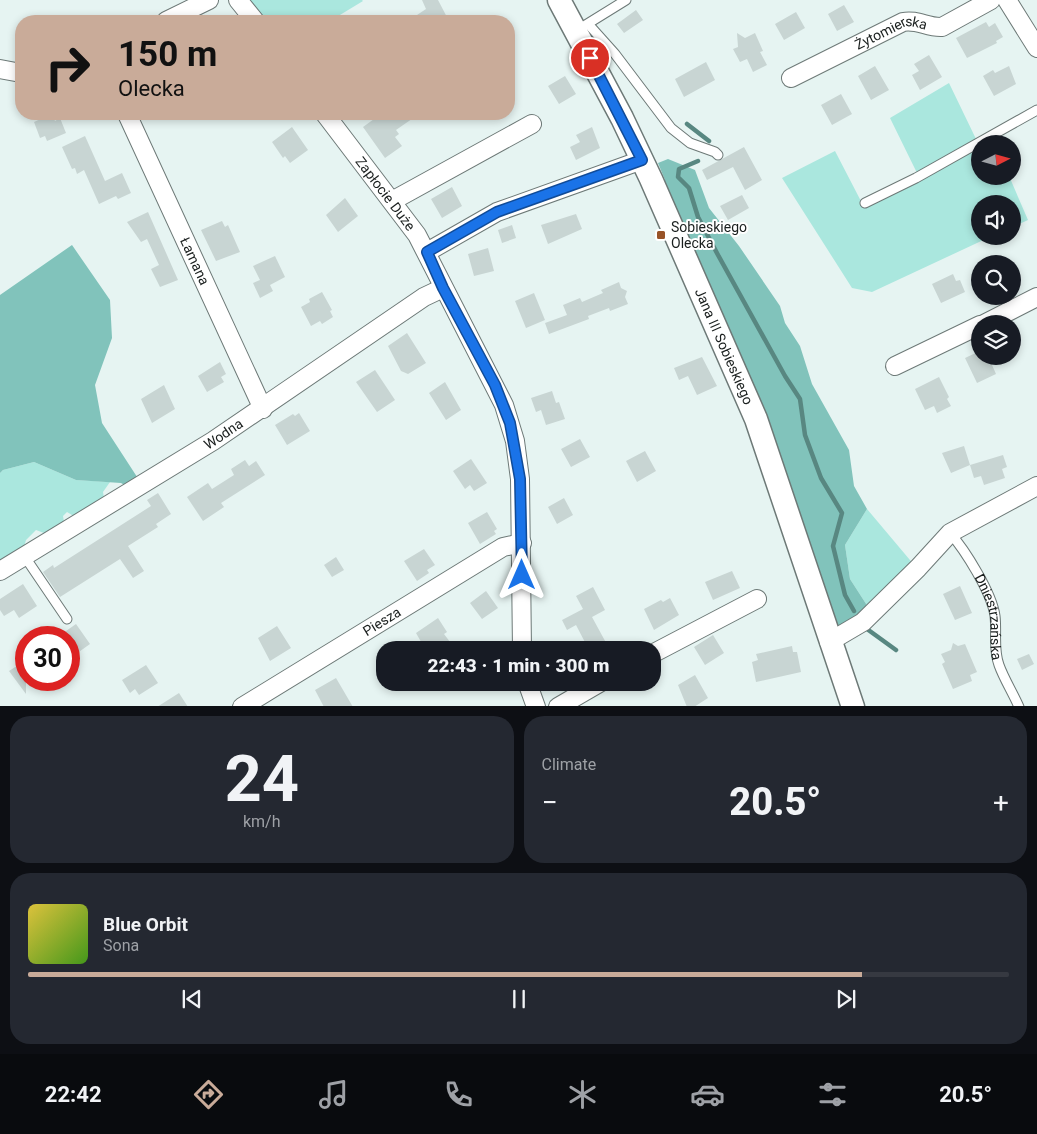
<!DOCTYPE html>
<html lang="en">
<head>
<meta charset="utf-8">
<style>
	body { margin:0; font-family:Roboto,sans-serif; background:#242831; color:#f1f3f6; height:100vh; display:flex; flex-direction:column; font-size:19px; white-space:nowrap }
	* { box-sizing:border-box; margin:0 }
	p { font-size:16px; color:#9ea1a6 }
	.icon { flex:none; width:28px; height:28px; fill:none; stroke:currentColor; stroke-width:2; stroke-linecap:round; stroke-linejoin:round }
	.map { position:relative; height:706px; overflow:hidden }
	.details { display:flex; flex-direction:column; gap:10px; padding:10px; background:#0d0f14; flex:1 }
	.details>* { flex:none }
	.top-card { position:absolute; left:15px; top:15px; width:500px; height:105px; border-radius:20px; box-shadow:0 2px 8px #0003; background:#c9ab99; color:#111; overflow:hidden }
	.needle { width:32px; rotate:84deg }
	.buttons { position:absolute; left:971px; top:135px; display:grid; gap:10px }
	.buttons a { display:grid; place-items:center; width:50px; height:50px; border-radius:50%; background:#171b24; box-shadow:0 2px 8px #0003; font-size:25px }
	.speed { position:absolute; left:15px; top:626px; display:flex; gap:10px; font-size:25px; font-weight:700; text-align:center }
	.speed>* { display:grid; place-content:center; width:65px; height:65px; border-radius:50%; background:#171b24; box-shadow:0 2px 8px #0003; line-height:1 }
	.speed .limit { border:8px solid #d22; background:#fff; color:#111 }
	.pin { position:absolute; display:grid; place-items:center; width:42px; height:42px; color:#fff; margin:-21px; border:2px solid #fff; border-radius:50%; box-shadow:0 1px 5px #0007 }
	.me { position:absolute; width:55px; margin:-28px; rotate:0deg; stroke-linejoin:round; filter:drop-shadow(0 0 4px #0008) }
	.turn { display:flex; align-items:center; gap:18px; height:105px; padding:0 20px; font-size:22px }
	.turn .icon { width:65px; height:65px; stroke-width:2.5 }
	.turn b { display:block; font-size:35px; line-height:42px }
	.big { font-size:38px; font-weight:800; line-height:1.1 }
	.details .tile { flex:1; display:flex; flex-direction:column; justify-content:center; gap:8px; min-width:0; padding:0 18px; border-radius:20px; background:#242831 }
	.details .dial { align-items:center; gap:0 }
	.dial b { font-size:65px; line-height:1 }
	.song { display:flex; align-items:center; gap:15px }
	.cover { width:60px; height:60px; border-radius:8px; background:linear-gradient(135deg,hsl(50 70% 55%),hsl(100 70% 35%)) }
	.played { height:5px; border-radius:2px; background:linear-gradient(90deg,#c9ab99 85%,#363941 85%) }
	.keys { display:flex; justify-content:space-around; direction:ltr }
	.heat { display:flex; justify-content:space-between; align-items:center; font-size:28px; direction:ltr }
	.details .tiles { flex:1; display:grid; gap:10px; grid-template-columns:1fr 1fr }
	.tile:last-child { grid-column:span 2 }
	.trip { position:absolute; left:376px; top:641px; width:285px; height:50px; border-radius:20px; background:#171b24; box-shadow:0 2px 8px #0003; font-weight:800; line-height:50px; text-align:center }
	.tab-bar { display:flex; height:80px; justify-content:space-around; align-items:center; background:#090b0e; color:#9ea1a6 }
	.tab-bar .icon { width:35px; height:35px }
	.tab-bar .active { color:#c9ab99 }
	.tab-bar b { font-size:22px; color:#f1f3f6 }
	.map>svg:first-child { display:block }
</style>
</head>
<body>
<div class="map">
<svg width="1037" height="707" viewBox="0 0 1037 707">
	<rect width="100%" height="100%" fill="#e6f4f2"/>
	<!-- green -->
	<path fill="#aae7de" d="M247,0H362L363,1L330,21H263Z
		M949,83L976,139L917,173L890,118Z
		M980,145V176H1009L1028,220L1013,227L1012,204H980V236H992L872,292L852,288L782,178L835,151L864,207Z
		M34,462L76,480L110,482L103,492L105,504L77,518L67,512L63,516L65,528L52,536L36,530L26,540L22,554L0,566V473L3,470Z
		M867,509L915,566L870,610L850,579L845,545Z"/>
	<!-- forest -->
	<path fill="#81c3bb" d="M668,159L695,170L709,208L739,246L780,306L785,323L800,346L812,384L849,450L854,486L867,509L845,545L850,579L870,610L839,628L834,625L661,182L665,180L658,163Z
		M72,245L110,300L112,338L95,385L102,423L141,483L132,489L121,483L76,480L34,462L3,470L0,473V295Z"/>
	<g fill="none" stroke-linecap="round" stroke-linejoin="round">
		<!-- stream -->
		<path stroke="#588781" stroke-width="4.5" d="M687,124L709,141
			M698,161L679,169L678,177L689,188L698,217L718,255L785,376L800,399L805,435L821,478L842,513L833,546L845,595L854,611
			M867,629L896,650"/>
	</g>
	<!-- building -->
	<path fill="#c8d5d3" d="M422,0H438L449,21H408L426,9Z
		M844,5L854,22L837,31L828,14Z
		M636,10L643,20L624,33L617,24Z
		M796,12L805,28L784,40L775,24Z
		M986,22L989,27L995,23L1003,37L996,41L997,43L967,58L956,38Z
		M737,33L745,38L755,33L763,51L760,52L767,65L753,72L747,59L740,62L733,49L738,47Z
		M929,55L942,77L920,90L912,75L919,71L914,64Z
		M706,62L715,80L684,97L675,79Z
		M875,66L889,90L871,100L858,76Z
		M1009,66L1016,84L994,96L983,76L993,70L995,73Z
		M565,76L576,94L559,104L548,86Z
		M841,94L852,114L832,125L821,105Z
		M52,114L55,121L60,118L66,133L47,141L45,136L40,138L34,122Z
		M381,114H419L396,130L399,134L395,137L402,146L385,158L363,127Z
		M292,127L308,150L290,163L285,156L283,158L272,142Z
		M592,127L600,148L576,160L570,147L580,142L576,135Z
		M85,136L105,181L122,173L131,193L118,199L116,196L99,204L84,170L77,174L75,168L72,169L62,147Z
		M744,147L762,180L745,190L733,167L707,180L702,170Z
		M452,187L462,206L442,218L431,199Z
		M742,195L749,208L728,220L720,206Z
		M345,198L358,216L338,232L326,215Z
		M148,212L178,280L160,287L151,269L159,265L147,239L141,242L127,222Z
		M576,214L582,229L548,244L541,225Z
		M222,221L225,227L228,225L240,252L216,261L201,230Z
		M512,225L516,238L502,243L498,230Z
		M488,248L494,271L474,276L468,254Z
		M275,256L285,277L270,285L273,291L260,298L253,283L260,280L253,266Z
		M953,274L956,281L960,280L965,292L941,303L932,284Z
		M619,282L621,288L627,291L625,297L628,304L610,311L609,308L588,316L589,319L549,334L545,323L567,315L563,305L580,298L582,302L603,293L601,290Z
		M322,292L332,310L330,311L333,317L322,324L320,321L311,326L301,307L310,302L309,299Z
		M534,293L545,320L526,328L515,301Z
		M407,333L426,363L408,374L401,371L388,346Z
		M980,351V356H988L996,374L977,383L965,358Z
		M702,357L717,386L697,395L688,376L679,380L674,368Z
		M220,362L226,374L221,377L224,382L207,392L198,376Z
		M375,370L395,400L377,412L356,382Z
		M939,377L949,397L947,399L951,406L937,413L934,406L925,410L915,389Z
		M445,382L461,410L446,420L429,393Z
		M164,385L175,409L152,423L141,399Z
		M552,391L556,403L559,402L565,419L546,425L541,410L536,412L531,398Z
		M299,413L310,431L287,445L275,425L293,414L295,416Z
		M580,439L590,457L571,467L561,449Z
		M964,446L970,465L951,473L942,453Z
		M645,451L656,471L637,482L626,461Z
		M1003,455L1007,467L1002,469L1005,478L984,485L981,476L974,478L970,465Z
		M471,459L487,483L474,491L470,485L465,489L453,471Z
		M245,460L249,466L256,461L265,475L221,503L224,507L203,521L187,497L208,483L212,489L234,475L231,469Z
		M158,493L171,514L156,524L158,527L128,546L144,571L133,578L120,559L60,597L43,572L53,565L54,568L151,506L147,500Z
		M564,498L573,515L557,524L548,507Z
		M487,512L497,529L494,531L496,534L480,544L468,523Z
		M424,549L435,565L427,570L429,573L417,581L404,561Z
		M336,557L344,570L332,577L324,565Z
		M732,571L740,588L713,600L705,582Z
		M23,584L37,606L19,618L14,610L4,616L0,610V599Z
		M960,586L972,613L955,620L943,594Z
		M593,587L605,610L592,617L610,650H589L576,625L567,630L562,620L583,609L576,596Z
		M486,591L498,608L482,619L470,603Z
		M670,598L679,615L654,630L644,609L661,600L663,602Z
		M438,618L447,632L444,634L456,650H426L420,640L416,633Z
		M76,624L90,644L69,659V638H56Z
		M277,626L291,648L270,661L258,638Z
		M713,635L724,653L705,665L694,647Z
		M953,643L958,646L965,644L977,672L970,675L972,681L953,689L942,664L945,662L941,654L951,650Z
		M792,646L793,652H797L801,672L756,682L752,662L758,660L756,654Z
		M1029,654L1034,664L1022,670L1017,659Z
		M26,660V694L9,671Z
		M146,665L158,683L139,695L135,689L130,693L122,680Z
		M695,675L708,698L694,707H687L678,685Z
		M336,678L353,707H324L315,690Z
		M179,693L188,707H157Z"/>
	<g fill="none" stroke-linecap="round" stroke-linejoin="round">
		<defs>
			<g id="service">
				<path d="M589,25L615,54L671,128L690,143L715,152L718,155"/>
				<path d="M584,26L626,0"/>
				<path d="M865,203L916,178L1037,110"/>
				<path id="s1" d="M950,533C965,550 992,593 995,616C997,632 993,649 999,665C1004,679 1013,693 1019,707"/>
				<path d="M25,557L67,619"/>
			</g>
			<g id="minor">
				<path d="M238,0L255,21"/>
				<path d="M1007,0L1037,48"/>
				<path d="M166,21L209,0"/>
				<path d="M0,69L21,73"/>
				<path id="s2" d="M791,78L903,22C917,19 928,28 942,27L991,0"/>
				<path id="s3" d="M127,114L263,409"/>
				<path id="s4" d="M325,114L417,235L504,405L515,441L520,479L522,650"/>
				<path d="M392,201L532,124"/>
				<path d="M427,252L497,212L642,160"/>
				<path d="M984,324L1037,297"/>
				<path d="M895,366L980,325"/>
				<path id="s5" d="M0,571L213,441L424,297L443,288"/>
				<path d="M829,642L863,622L918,568L950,533L1037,486"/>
				<path d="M652,654L757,599"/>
				<path d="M527,682L536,707"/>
				<path id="s6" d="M242,707L503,547L522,543"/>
				<path d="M558,707L601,682"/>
			</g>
			<g id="tertiary">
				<path id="s7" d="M559,0L622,118L651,179L756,419L853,707"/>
			</g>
		</defs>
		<!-- service casing -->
		<use href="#service" stroke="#6d7977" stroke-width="11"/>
		<!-- minor casing -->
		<use href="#minor" stroke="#6d7977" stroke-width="20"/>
		<!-- tertiary casing -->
		<use href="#tertiary" stroke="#6d7977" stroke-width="25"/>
		<!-- service -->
		<use href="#service" stroke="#fff" stroke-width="9"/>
		<!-- minor -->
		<use href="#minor" stroke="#fff" stroke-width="18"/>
		<!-- tertiary -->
		<use href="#tertiary" stroke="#fff" stroke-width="22"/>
	</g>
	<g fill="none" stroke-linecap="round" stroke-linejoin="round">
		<defs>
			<path id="route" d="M522,575L520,479L510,423L495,385L443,288L427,252L497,212L642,160L590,58"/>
		</defs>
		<!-- route casing -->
		<use href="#route" stroke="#114b97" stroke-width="12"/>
		<!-- route -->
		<use href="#route" stroke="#1a73e8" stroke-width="9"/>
	</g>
	<!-- markers -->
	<rect fill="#985328" stroke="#fff" stroke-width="2" x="656" y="230" width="10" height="10" rx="2.5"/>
	<g text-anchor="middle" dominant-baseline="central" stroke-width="4" stroke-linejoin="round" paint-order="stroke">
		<!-- street labels -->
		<g font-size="14" fill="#1a1f1e" stroke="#fff">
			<text stroke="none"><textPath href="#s2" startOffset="111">Żytomierska</textPath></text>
			<text stroke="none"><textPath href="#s4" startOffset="100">Zapłocie Duże</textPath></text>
			<text stroke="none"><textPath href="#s3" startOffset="162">Łamana</textPath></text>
			<text stroke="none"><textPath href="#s7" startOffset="384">Jana III Sobieskiego</textPath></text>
			<text stroke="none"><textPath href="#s5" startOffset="262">Wodna</textPath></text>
			<text stroke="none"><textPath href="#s1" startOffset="95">Dniestrzańska</textPath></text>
			<text stroke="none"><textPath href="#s6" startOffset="164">Piesza</textPath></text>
		</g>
		<!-- poi labels -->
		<g font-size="14" fill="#1a1f1e" stroke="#fff" text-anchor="start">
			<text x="671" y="227">Sobieskiego<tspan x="671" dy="16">Olecka</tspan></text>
		</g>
	</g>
</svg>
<div class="buttons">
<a><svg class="needle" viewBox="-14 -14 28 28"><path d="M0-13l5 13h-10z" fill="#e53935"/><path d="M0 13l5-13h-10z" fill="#9ea1a6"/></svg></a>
<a><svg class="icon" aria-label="sound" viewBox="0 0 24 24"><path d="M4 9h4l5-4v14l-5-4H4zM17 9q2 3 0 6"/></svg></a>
<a><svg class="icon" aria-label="search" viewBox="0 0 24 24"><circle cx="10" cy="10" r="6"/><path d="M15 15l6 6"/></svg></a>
<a><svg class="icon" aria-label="layers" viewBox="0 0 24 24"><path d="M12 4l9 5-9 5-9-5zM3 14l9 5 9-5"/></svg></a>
</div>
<div class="speed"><div class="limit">30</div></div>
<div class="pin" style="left:590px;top:58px;background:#d93025"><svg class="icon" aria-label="arrive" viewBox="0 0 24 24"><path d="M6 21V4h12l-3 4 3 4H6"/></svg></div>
<svg class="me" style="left:522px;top:575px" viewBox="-20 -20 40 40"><path d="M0-17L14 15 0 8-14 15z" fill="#1a73e8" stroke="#fff" stroke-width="4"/></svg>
<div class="trip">22:43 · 1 min · 300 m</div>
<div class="top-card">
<div class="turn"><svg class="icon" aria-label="right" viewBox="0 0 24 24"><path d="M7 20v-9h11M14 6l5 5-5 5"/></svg><div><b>150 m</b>Olecka</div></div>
</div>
</div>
<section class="details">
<div class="tiles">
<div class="tile dial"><b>24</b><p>km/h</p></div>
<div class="tile"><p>Climate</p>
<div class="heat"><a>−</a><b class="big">20.5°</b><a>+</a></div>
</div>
<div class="tile">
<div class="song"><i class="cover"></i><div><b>Blue Orbit</b><p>Sona</p></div></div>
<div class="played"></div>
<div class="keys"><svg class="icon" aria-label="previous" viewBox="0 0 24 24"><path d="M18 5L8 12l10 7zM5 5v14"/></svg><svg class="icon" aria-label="pause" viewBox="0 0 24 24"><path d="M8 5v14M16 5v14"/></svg><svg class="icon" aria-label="next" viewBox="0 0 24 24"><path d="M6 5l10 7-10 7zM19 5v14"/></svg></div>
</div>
</div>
</section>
<nav class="tab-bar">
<b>22:42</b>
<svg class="icon active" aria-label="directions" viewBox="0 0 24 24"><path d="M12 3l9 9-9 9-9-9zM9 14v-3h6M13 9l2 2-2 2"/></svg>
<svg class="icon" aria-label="music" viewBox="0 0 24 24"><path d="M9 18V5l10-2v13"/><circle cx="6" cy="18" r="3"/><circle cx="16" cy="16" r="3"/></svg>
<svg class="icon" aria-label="phone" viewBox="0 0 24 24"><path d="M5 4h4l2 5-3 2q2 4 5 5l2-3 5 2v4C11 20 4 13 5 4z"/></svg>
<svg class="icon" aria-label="climate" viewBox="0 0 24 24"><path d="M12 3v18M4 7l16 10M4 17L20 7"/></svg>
<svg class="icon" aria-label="car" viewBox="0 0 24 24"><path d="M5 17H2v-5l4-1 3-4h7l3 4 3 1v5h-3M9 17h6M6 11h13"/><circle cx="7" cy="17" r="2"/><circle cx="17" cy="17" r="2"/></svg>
<svg class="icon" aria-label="filters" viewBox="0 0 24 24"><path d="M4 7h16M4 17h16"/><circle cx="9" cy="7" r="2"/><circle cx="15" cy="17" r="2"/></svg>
<b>20.5°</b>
</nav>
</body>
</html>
